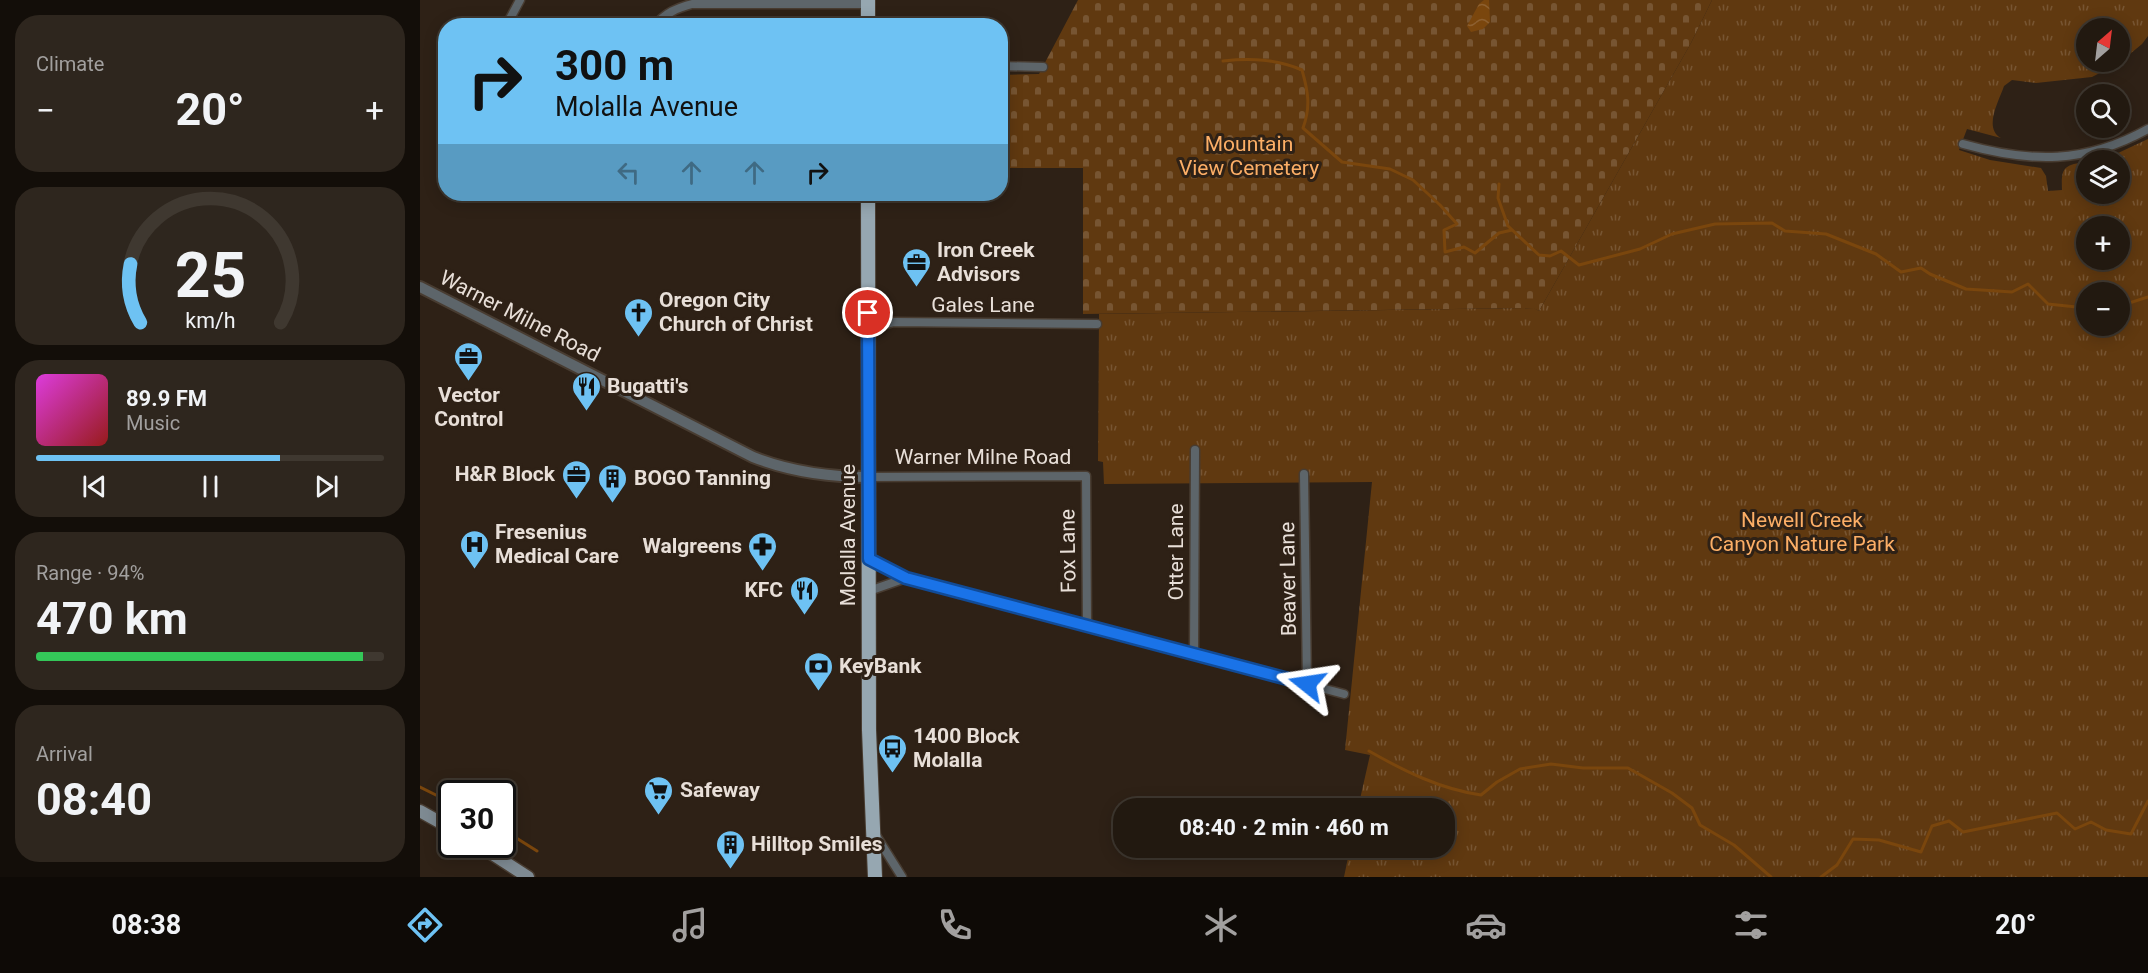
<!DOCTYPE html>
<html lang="en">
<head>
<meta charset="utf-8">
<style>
	body { margin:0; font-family:Roboto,sans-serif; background:#2e261e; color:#f1f3f6; height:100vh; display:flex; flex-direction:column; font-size:22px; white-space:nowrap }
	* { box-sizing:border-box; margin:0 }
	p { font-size:20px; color:#a2a09f }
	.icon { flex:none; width:33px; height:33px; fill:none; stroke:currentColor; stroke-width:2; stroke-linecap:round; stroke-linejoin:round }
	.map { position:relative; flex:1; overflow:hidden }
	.details { display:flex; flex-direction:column; gap:15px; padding:15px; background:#130e09; width:420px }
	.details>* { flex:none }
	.banner { position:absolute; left:18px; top:18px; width:570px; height:183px; border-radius:24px; box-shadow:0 3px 15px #0003,0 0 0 2px #3f3830; background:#6ec2f3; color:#111; overflow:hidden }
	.needle { width:39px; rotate:28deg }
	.tools { position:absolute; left:1656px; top:18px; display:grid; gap:12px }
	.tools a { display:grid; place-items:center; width:54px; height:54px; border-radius:50%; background:#221910; box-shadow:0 3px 15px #0003,0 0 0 2px #3f3830; font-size:30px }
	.speed { position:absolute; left:18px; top:780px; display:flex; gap:12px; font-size:30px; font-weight:700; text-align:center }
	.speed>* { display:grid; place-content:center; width:78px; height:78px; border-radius:50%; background:#221910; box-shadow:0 3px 15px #0003,0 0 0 2px #3f3830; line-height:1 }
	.speed .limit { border:3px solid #111; border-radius:9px; background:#fff; color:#111 }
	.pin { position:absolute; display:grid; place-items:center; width:51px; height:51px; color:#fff; margin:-26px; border:3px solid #fff; border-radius:50%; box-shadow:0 2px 6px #0007 }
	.me { position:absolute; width:66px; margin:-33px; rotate:285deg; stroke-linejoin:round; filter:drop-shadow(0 0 4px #0008) }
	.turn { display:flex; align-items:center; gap:21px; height:126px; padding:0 18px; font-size:27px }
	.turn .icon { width:78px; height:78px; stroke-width:2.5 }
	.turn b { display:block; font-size:42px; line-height:51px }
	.lanes { display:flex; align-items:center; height:57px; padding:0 18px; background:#0003; justify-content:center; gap:30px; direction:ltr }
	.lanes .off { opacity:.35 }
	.big { font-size:45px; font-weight:700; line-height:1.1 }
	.details .card { flex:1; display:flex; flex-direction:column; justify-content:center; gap:9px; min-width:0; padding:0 21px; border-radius:24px; background:#2e261e }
	.details .dial { align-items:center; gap:0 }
	.dial svg { height:156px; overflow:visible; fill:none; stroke:#3f3830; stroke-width:7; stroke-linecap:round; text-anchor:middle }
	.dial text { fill:#f1f3f6; stroke:none }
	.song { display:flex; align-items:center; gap:18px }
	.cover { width:72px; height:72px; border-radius:9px; background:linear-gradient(135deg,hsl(300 70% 55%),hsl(0 70% 35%)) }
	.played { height:6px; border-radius:3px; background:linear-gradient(90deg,#6ec2f3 70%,#3f3830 70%) }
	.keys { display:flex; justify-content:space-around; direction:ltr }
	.heat { display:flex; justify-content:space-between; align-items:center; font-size:33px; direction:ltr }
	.charge { height:9px; border-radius:4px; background:linear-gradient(90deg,#34c759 94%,#3f3830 0) }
	.trip { position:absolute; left:693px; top:798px; width:342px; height:60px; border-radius:24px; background:#221910; box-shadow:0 3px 15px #0003,0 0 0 2px #3f3830; font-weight:700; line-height:60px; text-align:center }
	.tab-bar { display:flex; height:96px; justify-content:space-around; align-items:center; background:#0e0a06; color:#a2a09f }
	.tab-bar .icon { width:42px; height:42px }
	.tab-bar .on { color:#6ec2f3 }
	.tab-bar b { font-size:27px; color:#f1f3f6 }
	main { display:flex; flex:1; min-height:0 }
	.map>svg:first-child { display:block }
</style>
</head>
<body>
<main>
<section class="details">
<div class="card"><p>Climate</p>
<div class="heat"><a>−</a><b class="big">20°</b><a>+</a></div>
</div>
<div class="card dial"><svg viewBox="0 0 100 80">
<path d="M14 69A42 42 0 1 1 86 69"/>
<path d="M14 69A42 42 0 0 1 9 39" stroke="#6ec2f3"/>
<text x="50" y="56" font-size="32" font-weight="700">25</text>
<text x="50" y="72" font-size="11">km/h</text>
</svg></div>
<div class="card">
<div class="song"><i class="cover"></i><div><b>89.9 FM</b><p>Music</p></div></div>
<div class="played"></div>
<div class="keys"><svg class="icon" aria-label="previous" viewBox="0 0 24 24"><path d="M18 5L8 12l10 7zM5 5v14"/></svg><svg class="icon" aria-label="pause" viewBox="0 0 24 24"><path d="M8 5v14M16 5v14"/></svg><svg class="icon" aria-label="next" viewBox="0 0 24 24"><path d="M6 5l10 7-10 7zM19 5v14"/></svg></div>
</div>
<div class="card"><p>Range · 94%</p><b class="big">470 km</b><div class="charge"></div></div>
<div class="card"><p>Arrival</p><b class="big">08:40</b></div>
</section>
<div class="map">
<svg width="1728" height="877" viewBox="0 0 1728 877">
	<defs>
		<pattern id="cemetery-stones" width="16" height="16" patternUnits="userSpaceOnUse" patternTransform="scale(1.5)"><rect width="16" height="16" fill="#603910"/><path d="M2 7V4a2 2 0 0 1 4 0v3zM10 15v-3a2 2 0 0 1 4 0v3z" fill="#775532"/></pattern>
		<pattern id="park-tufts" width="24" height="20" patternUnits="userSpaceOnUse" patternTransform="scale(1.5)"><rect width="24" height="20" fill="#603910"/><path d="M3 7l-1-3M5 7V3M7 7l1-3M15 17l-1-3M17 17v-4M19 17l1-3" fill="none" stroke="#775532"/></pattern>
		<pattern id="water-waves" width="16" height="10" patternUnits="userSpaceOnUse" patternTransform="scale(1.5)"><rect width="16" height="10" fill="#7a460d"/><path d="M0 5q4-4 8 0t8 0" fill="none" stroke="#8d6030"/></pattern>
	</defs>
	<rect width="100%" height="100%" fill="#2e2116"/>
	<!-- cemetery -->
	<path fill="url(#cemetery-stones)" d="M658,0H1292L1271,43L1119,311L1113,308L663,314V168H581L580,75L619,74Z"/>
	<!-- park -->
	<path fill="url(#park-tufts)" fill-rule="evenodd" d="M1292,0H1728V36L1722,44L1699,63L1672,77L1616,83L1592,80L1584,86C1579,101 1563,128 1581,138L1547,129L1539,150L1570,160L1621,168L1626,176L1628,191L1642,190C1641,167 1644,165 1666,162V194H1700V160H1671L1696,154L1728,139V877H924L930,848H1024V808H938L950,755L925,750L952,482L684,484L683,462L678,461L679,314L1114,308L1119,311L1271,43ZM1666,28H1700V62H1666ZM1666,226H1700V260H1666ZM1666,292H1700V326H1666Z"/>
	<!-- water -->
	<path fill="url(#water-waves)" d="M1064,0H1069L1070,22L1063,29L1051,32L1047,26L1059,4Z"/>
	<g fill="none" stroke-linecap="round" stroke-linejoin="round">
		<!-- stream -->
		<path stroke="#7a460d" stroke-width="3" d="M803,61C831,58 856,59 882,70C888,91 891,107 883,128L922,162L970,169L993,180L1020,205L1037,224L1024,230L1025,252L1044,247L1055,253L1079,233L1092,230
			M1079,184L1078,198L1088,226L1119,255L1130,256L1141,251L1159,265L1220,249L1252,234L1295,224L1352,223L1365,231L1406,234L1456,254L1481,272L1501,268L1510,274L1546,289L1592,292L1608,284L1628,304L1666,308
			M1700,306L1728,297
			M949,751C984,771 1020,789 1061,795L1077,782L1100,769L1131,764L1163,768H1208L1252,793L1272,808L1280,825L1314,845L1351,877
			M0,787L32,803
			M82,829L117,851
			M1401,877L1417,865L1433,839L1459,840L1501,852L1512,826L1529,821L1543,832L1637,813L1655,829L1671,822L1686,830L1711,834L1728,801"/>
		<defs>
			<path id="minor" d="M86,26L100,0
				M235,26C245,13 257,8 272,4H448
				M580,66L623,67
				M1543,144C1611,163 1665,164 1728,129
				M449,325H463L474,322L677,324
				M884,474L887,684
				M449,477L666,476L667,626
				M449,559L486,578L924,694
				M449,591L486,578
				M774,654L775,450
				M455,834L482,877"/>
			<path id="tertiary" d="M0,287L333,457C371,472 408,477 449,477"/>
			<path id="secondary" d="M0,811L32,829
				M57,844L108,877"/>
			<path id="primary" d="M448,0V26
				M448,194L449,730L455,877"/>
		</defs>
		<!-- minor casing -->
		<use href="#minor" stroke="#483c31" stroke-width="11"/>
		<!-- tertiary casing -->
		<use href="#tertiary" stroke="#483c31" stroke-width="14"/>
		<!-- secondary casing -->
		<use href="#secondary" stroke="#483c31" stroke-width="15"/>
		<!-- primary casing -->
		<use href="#primary" stroke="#483c31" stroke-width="16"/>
		<!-- minor -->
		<use href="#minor" stroke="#5d656a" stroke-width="8"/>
		<!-- tertiary -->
		<use href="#tertiary" stroke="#5d656a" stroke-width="10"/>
		<!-- secondary -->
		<use href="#secondary" stroke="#7e8a92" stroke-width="12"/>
		<!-- primary -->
		<use href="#primary" stroke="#96a7b1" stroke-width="14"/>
	</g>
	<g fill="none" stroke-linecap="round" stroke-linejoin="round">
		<defs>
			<path id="route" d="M448,313L449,559L486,578L887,684"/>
		</defs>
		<!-- route casing -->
		<use href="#route" stroke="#114b97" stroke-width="15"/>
		<!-- route -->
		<use href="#route" stroke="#1a73e8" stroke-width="10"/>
	</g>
	<!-- icons -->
	<defs>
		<symbol id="office-pin" viewBox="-11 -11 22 30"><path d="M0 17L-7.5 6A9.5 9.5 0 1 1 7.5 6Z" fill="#6ec2f3" stroke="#2e2116"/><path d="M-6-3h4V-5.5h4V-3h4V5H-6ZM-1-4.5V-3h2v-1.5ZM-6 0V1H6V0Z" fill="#111"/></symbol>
		<symbol id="church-pin" viewBox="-11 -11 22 30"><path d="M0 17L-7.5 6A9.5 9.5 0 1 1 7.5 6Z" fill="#6ec2f3" stroke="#2e2116"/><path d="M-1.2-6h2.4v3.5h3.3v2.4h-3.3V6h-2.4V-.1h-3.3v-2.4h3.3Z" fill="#111"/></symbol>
		<symbol id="restaurant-pin" viewBox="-11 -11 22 30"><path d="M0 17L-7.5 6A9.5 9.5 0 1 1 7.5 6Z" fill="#6ec2f3" stroke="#2e2116"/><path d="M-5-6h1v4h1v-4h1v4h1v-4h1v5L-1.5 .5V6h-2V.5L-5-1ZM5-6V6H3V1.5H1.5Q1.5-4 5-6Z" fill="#111"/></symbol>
		<symbol id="building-pin" viewBox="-11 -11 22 30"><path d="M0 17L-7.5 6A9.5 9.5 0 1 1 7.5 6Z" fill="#6ec2f3" stroke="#2e2116"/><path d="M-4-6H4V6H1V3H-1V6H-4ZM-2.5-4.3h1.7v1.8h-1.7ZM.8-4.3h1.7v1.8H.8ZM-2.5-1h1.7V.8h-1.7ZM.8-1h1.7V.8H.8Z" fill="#111"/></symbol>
		<symbol id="hospital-pin" viewBox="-11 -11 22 30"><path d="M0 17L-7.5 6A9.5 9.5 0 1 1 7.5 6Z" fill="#6ec2f3" stroke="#2e2116"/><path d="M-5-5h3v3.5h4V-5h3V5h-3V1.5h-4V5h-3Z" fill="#111"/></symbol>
		<symbol id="pharmacy-pin" viewBox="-11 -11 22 30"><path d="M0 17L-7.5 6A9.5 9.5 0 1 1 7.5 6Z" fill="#6ec2f3" stroke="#2e2116"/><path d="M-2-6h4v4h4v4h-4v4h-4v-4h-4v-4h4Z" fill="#111"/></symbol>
		<symbol id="bank-pin" viewBox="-11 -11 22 30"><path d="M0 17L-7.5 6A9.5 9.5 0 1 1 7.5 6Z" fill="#6ec2f3" stroke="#2e2116"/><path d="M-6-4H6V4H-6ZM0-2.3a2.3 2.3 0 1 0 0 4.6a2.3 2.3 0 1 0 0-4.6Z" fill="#111"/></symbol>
		<symbol id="bus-pin" viewBox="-11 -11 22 30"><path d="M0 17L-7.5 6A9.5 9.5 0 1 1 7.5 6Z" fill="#6ec2f3" stroke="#2e2116"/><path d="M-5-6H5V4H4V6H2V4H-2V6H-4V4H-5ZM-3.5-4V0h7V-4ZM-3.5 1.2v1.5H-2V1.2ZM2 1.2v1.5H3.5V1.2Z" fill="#111"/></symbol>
		<symbol id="supermarket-pin" viewBox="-11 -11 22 30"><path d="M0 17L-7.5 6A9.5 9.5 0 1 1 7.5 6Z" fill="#6ec2f3" stroke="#2e2116"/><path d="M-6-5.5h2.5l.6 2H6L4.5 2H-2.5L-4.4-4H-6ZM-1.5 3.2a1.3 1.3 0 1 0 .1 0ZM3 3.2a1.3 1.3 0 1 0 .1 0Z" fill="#111"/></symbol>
	</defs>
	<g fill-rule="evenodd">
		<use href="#office-pin" x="480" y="246" width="33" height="45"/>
		<use href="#church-pin" x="202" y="296" width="33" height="45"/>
		<use href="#office-pin" x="32" y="340" width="33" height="45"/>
		<use href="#restaurant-pin" x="150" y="370" width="33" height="45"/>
		<use href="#office-pin" x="140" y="458" width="33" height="45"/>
		<use href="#building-pin" x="176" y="462" width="33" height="45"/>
		<use href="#hospital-pin" x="38" y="528" width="33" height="45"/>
		<use href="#pharmacy-pin" x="326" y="530" width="33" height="45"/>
		<use href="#restaurant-pin" x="368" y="574" width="33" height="45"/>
		<use href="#bank-pin" x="382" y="650" width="33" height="45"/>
		<use href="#bus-pin" x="456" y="732" width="33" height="45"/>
		<use href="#supermarket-pin" x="222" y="774" width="33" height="45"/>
		<use href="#building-pin" x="294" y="828" width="33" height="45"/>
	</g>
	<g text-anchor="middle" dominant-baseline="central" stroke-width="6" stroke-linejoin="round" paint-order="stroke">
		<!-- park labels -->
		<g font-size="21" fill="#fcae66" stroke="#2e2116">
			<text x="829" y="144">Mountain<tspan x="829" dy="24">View Cemetery</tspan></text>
			<text x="1382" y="520">Newell Creek<tspan x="1382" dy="24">Canyon Nature Park</tspan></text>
		</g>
		<!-- poi labels -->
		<g font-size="21" font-weight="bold" fill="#e8dfd8" stroke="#2e2116" text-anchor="start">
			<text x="517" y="250">Iron Creek<tspan x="517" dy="24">Advisors</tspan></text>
			<text x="239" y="300">Oregon City<tspan x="239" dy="24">Church of Christ</tspan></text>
			<text x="187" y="386">Bugatti's</text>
			<text x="49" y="395" text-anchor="middle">Vector<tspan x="49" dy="24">Control</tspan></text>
			<text x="135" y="474" text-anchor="end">H&amp;R Block</text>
			<text x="214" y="478">BOGO Tanning</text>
			<text x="75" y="532">Fresenius<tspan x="75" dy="24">Medical Care</tspan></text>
			<text x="322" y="546" text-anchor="end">Walgreens</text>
			<text x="363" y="590" text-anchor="end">KFC</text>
			<text x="419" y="666">KeyBank</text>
			<text x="493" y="736">1400 Block<tspan x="493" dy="24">Molalla</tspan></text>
			<text x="260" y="790">Safeway</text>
			<text x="331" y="844">Hilltop Smiles</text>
		</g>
		<!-- street labels -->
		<g font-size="21" fill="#e8dfd8" stroke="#2e2116">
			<text x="563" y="305">Gales Lane</text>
			<text transform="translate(100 316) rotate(27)">Warner Milne Road</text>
			<text x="563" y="457">Warner Milne Road</text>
			<text transform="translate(428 535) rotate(-90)">Molalla Avenue</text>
			<text transform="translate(648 551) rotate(-91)">Fox Lane</text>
			<text transform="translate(756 552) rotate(-90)">Otter Lane</text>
			<text transform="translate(868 579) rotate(-91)">Beaver Lane</text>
		</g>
	</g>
</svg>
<div class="tools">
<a><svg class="needle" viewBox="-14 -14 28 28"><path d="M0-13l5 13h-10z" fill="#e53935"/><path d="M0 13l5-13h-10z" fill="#a2a09f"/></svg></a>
<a><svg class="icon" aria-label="search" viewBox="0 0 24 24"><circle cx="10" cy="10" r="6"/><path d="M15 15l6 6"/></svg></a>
<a><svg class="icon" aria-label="layers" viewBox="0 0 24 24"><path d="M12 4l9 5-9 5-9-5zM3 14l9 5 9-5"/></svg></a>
<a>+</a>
<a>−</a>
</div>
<div class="speed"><div class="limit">30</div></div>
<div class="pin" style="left:448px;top:313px;background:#d93025"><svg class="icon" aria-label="arrive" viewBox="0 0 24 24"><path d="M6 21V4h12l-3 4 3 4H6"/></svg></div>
<svg class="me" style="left:887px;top:684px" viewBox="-20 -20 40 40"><path d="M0-17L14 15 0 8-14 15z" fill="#1a73e8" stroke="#fff" stroke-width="4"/></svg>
<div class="trip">08:40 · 2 min · 460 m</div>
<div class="banner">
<div class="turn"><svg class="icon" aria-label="right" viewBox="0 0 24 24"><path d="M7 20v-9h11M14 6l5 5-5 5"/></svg><div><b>300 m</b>Molalla Avenue</div></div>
<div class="lanes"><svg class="icon off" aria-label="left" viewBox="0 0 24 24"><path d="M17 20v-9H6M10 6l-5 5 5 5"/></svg><svg class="icon off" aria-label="ahead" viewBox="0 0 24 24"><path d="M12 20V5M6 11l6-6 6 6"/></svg><svg class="icon off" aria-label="ahead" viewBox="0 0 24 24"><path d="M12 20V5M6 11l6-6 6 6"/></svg><svg class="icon" aria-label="right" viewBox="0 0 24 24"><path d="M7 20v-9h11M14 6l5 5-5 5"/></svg></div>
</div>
</div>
</main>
<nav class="tab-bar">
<b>08:38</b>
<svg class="icon on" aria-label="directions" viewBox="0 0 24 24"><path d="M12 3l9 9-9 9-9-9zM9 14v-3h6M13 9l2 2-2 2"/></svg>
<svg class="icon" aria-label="music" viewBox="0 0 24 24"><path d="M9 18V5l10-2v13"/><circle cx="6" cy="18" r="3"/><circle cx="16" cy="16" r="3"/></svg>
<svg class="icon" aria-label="phone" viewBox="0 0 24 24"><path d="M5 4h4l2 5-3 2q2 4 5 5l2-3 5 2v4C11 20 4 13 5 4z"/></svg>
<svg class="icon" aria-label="climate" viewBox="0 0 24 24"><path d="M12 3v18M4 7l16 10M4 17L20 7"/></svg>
<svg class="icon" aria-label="car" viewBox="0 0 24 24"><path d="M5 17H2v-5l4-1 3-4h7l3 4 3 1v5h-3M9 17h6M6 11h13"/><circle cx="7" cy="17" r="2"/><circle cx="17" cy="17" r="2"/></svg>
<svg class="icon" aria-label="filters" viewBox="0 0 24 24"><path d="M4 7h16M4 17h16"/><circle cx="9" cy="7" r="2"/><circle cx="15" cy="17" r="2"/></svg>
<b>20°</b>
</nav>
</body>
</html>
